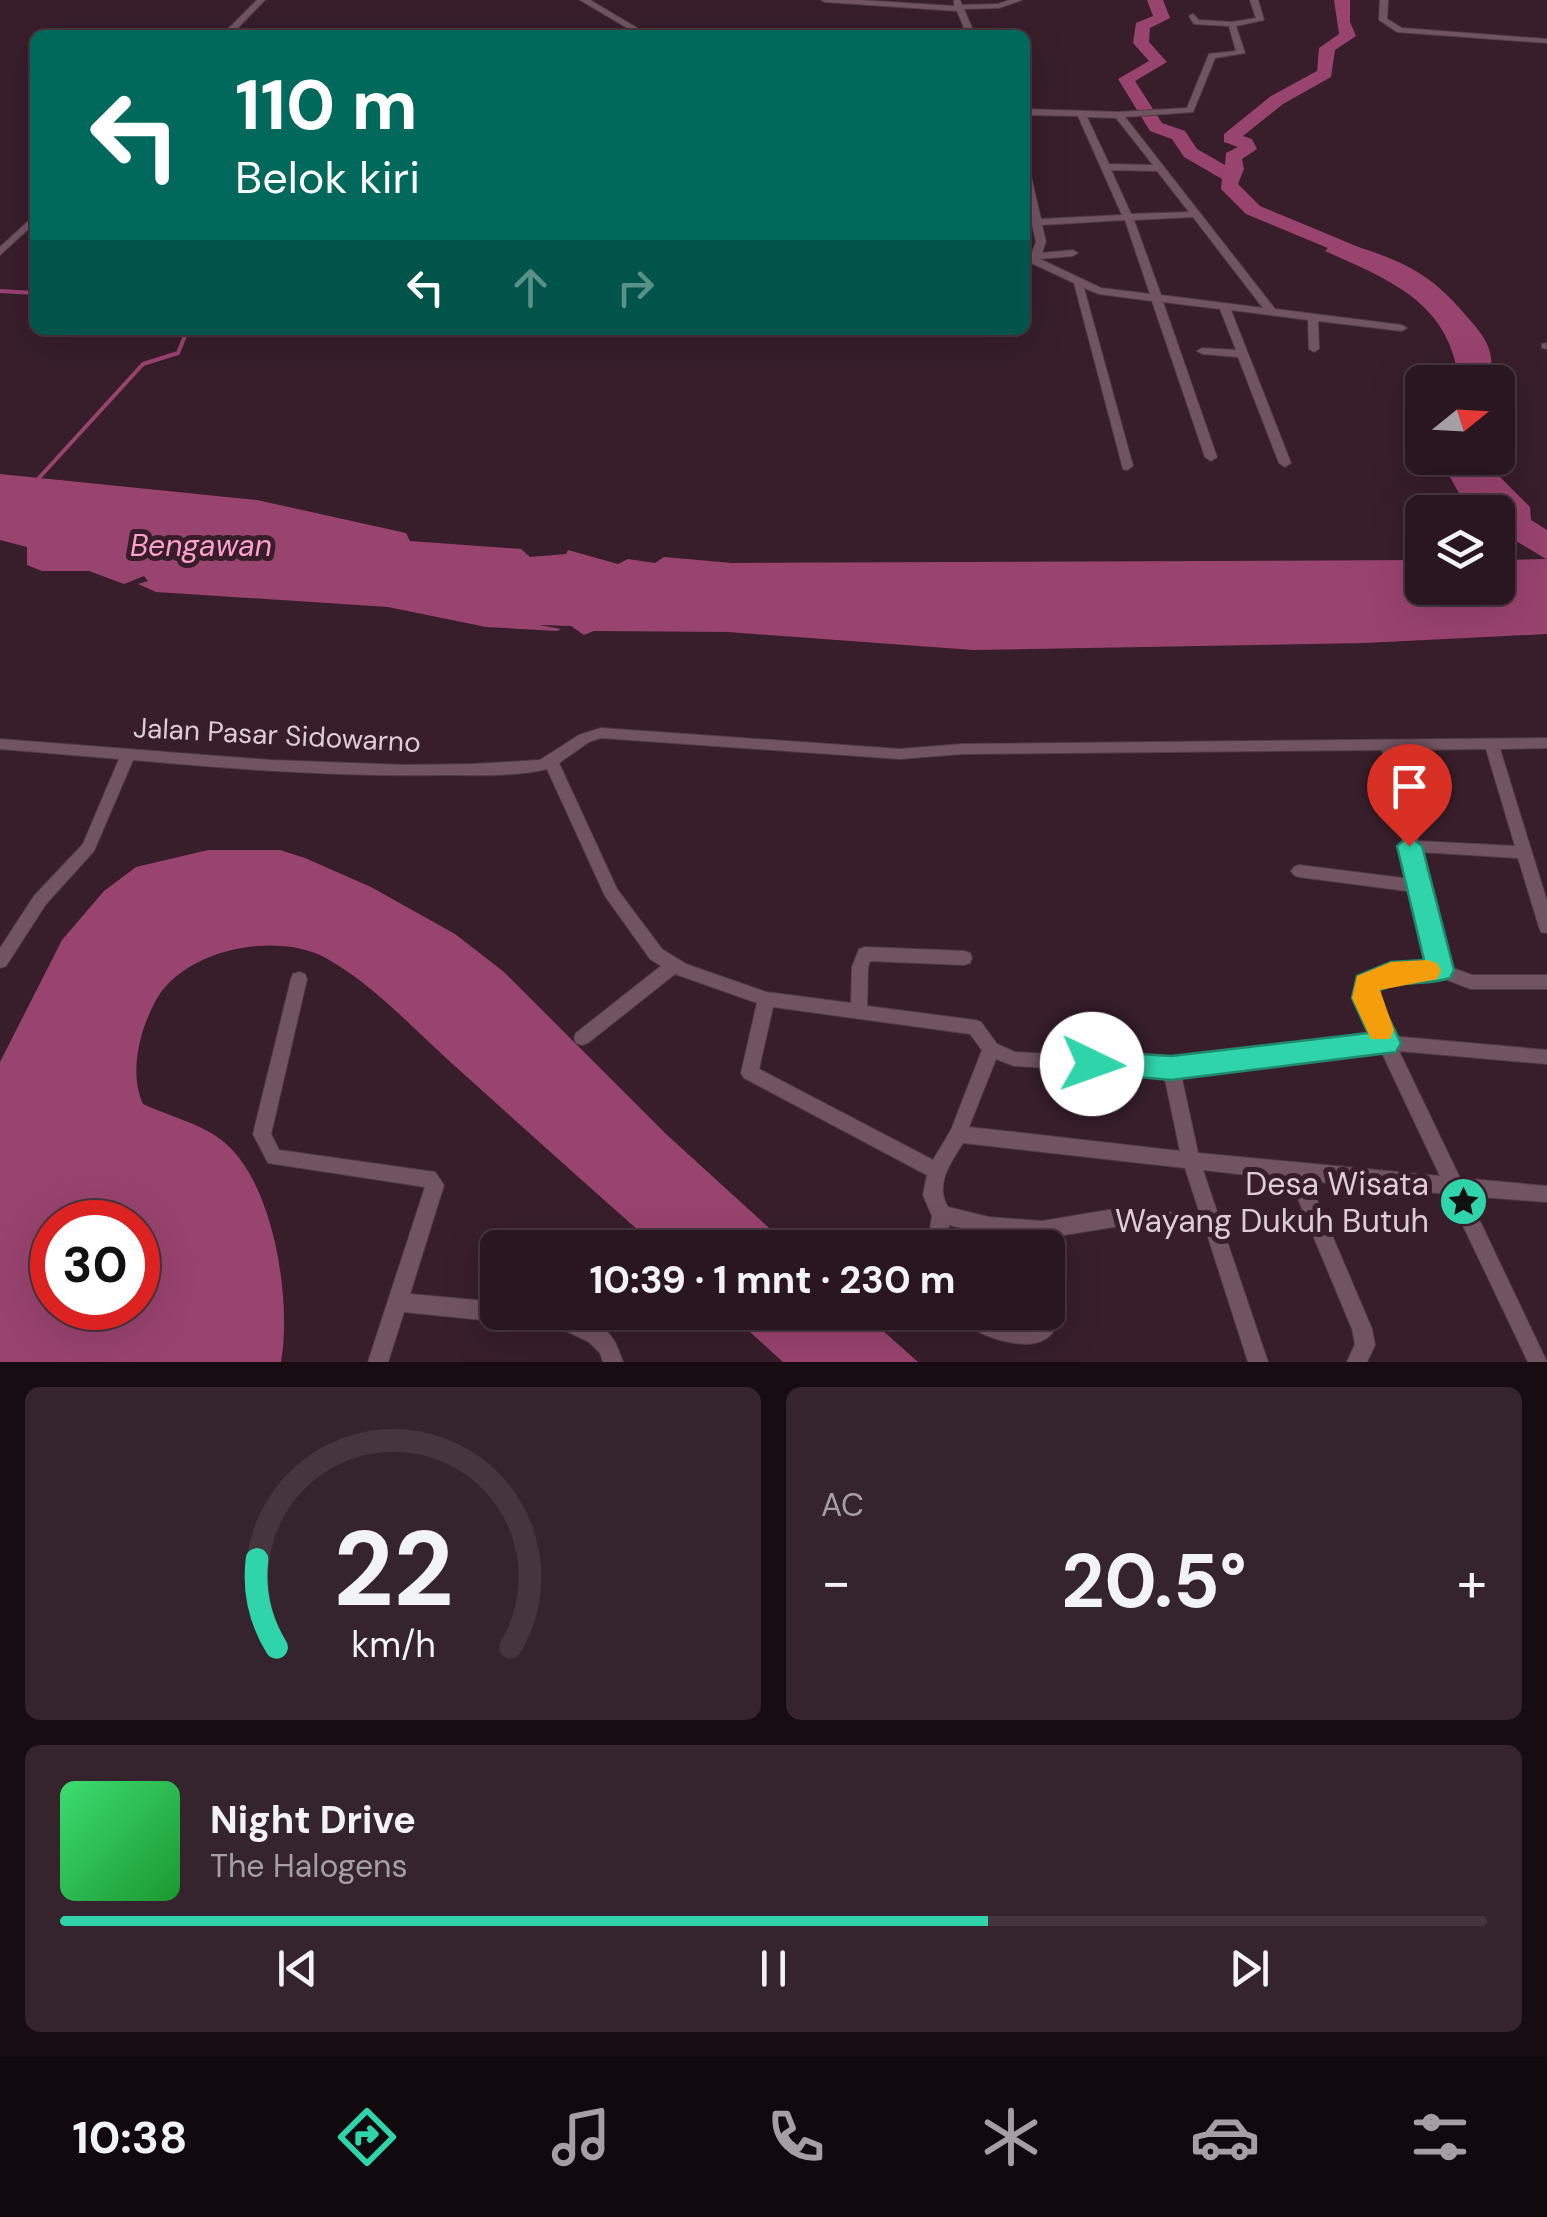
<!DOCTYPE html>
<html lang="id">
<head>
<meta charset="utf-8">
<style>
	body { margin:0; font-family:"DM Sans",sans-serif; background:#35232d; color:#f1f3f6; height:100vh; display:flex; flex-direction:column; font-size:38px; white-space:nowrap }
	* { box-sizing:border-box; margin:0 }
	p { font-size:32px; color:#a59fa5 }
	.icon { flex:none; width:55px; height:55px; fill:none; stroke:currentColor; stroke-width:2; stroke-linecap:round; stroke-linejoin:round }
	.map { position:relative; height:1362px; overflow:hidden }
	.details { display:flex; flex-direction:column; gap:25px; padding:25px; background:#170c12; flex:1 }
	.details>* { flex:none }
	.banner { position:absolute; left:30px; top:30px; width:1000px; height:305px; border-radius:15px; box-shadow:0 10px 40px #0002,0 0 0 2px #45353e; background:#00695c; color:#fff; overflow:hidden }
	.needle { width:65px; rotate:72deg }
	.tools { position:absolute; left:1405px; top:365px; display:grid; gap:20px }
	.tools a { display:grid; place-items:center; width:110px; height:110px; border-radius:15px; background:#291620; box-shadow:0 10px 40px #0002,0 0 0 2px #45353e; font-size:50px }
	.speed { position:absolute; left:30px; top:1200px; display:flex; gap:20px; font-size:50px; font-weight:700; text-align:center }
	.speed>* { display:grid; place-content:center; width:130px; height:130px; border-radius:50%; background:#291620; box-shadow:0 10px 40px #0002,0 0 0 2px #45353e; line-height:1 }
	.speed .limit { border:15px solid #d22; background:#fff; color:#111 }
	.pin { position:absolute; display:grid; place-items:center; width:85px; height:85px; color:#fff; margin:-102px -42px; border-radius:50% 50% 50% 0; rotate:-45deg; box-shadow:0 0 10px #0007 }
	.pin .icon { rotate:45deg }
	.me { position:absolute; width:110px; margin:-55px; rotate:93deg; stroke-linejoin:round; filter:drop-shadow(0 0 8px #0008) }
	.turn { display:flex; align-items:center; gap:35px; height:210px; padding:0 40px; font-size:45px }
	.turn .icon { width:130px; height:130px; stroke-width:2.5 }
	.turn b { display:block; font-size:70px; line-height:85px }
	.lanes { display:flex; align-items:center; height:95px; padding:0 40px; background:#0003; justify-content:center; gap:50px; direction:ltr }
	.lanes .off { opacity:.35 }
	.big { font-size:75px; font-weight:700; line-height:1.1 }
	.details .card { flex:1; display:flex; flex-direction:column; justify-content:center; gap:15px; min-width:0; padding:0 35px; border-radius:15px; background:#35232d }
	.details .dial { align-items:center; gap:0 }
	.dial svg { height:260px; overflow:visible; fill:none; stroke:#45353e; stroke-width:7; stroke-linecap:round; text-anchor:middle }
	.dial text { fill:#f1f3f6; stroke:none }
	.song { display:flex; align-items:center; gap:30px }
	.cover { width:120px; height:120px; border-radius:15px; background:linear-gradient(135deg,hsl(140 70% 55%),hsl(130 70% 35%)) }
	.played { height:10px; border-radius:5px; background:linear-gradient(90deg,#2fd4aa 65%,#45353e 65%) }
	.keys { display:flex; justify-content:space-around; direction:ltr }
	.heat { display:flex; justify-content:space-between; align-items:center; font-size:55px; direction:ltr }
	.details .tiles { flex:1; display:grid; gap:25px; grid-template-columns:1fr 1fr }
	.card:last-child { grid-column:span 2 }
	.trip { position:absolute; left:480px; top:1230px; width:585px; height:100px; border-radius:15px; background:#291620; box-shadow:0 10px 40px #0002,0 0 0 2px #45353e; font-weight:700; line-height:100px; text-align:center }
	.menu { display:flex; height:160px; justify-content:space-around; align-items:center; background:#10090d; color:#a59fa5 }
	.menu .icon { width:70px; height:70px }
	.menu .current { color:#2fd4aa }
	.menu b { font-size:45px; color:#f1f3f6 }
	.map>svg:first-child { display:block }
</style>
</head>
<body>
<div class="map">
<svg width="1547" height="1362" viewBox="0 0 1547 1362">
	<rect width="100%" height="100%" fill="#371e2a"/>
	<!-- water -->
	<path fill="#99436f" fill-rule="evenodd" d="M1336,240C1397,259 1427,268 1469,319C1488,340 1495,353 1490,382H1459C1450,303 1392,281 1325,251Z
		M1441,458H1481L1530,507L1531,520L1547,530V634L1365,643L973,650L728,632L594,631L584,635L571,626L539,625L561,629L557,631L486,627L388,607L156,592L138,584L148,581L144,576L124,584L89,571H42L27,565V547L0,540V474L257,500L406,533L410,541L521,549L530,557L566,554L568,550L618,564L628,559L655,563L664,557L732,563L1422,560V588H1498V560L1546,559L1498,530V512C1461,512 1456,487 1441,458Z
		M208,850H280L305,858L371,887L455,934L504,972L666,1134L790,1247H657C587,1185 517,1122 447,1059C409,1024 370,982 324,957C274,931 182,950 155,1002C139,1032 129,1073 143,1104C166,1115 199,1123 220,1139C274,1178 292,1301 281,1362H0V1062L62,940L104,891L136,867ZM52,1222H138V1308H52Z
		M729,1313H863L918,1362H783Z"/>
	<g fill="none" stroke-linecap="round" stroke-linejoin="round">
		<!-- stream -->
		<path stroke="#99436f" stroke-width="4" d="M0,291L35,293
			M38,479L143,364L178,353L185,336L158,330"/>
		<!-- river -->
		<path fill="#99436f" fill-rule="evenodd" d="M1147,0H1163L1170,18L1150,28L1149,42L1167,62L1135,81L1162,123L1185,131L1197,149L1225,165L1226,153L1238,147L1224,142V134L1271,96L1317,71L1319,48L1339,34L1334,0H1350V22L1356,36L1335,50L1331,77L1283,104L1243,136L1252,139L1257,149L1242,159L1244,169L1238,184L1260,206L1373,253V261H1359L1246,214L1221,189L1222,179L1184,157L1172,139L1150,131L1118,79L1149,61L1133,43L1136,23L1153,16Z"/>
		<defs>
			<path id="street" d="M257,0H265L231,35H222Z
				M580,0H590L649,35H639Z
				M821,0H859L954,6V0H960L962,5L998,4L1010,0H1022L999,8L964,9L975,35H967L957,11L825,2Z
				M1250,0H1258L1264,20L1236,26L1245,53L1215,58L1193,112L1125,117L1275,309L1402,325L1407,328L1402,331L1318,321L1319,349L1314,352L1309,349L1308,320L1231,310L1291,463L1285,467L1279,463L1238,357L1202,354L1197,351L1202,348L1236,350L1220,309L1163,302L1217,457L1211,461L1205,457L1152,301L1099,294L1084,288L1133,466L1127,470L1123,469L1074,283L1025,260V253L1031,255L1036,242L1025,193V169L1030,172L1041,219L1122,215L1078,116L1025,115V109L1119,112L1187,108L1209,54L1236,51L1229,26L1194,24L1189,16L1193,14L1199,20L1232,22L1256,18ZM1087,117L1116,118L1153,165L1109,164ZM1111,170L1157,171L1189,212L1131,214ZM1193,217L1263,308L1161,295L1134,220ZM1125,220L1150,294L1101,288L1040,259L1073,256L1078,253L1073,250L1042,253L1046,242L1042,225Z
				M1380,0H1388L1387,19L1402,28L1547,39V43L1397,32L1379,20Z
				M35,215V223L0,255V247Z
				M1546,343L1547,349L1542,348V344Z
				M601,728L900,749L962,744L1547,738V748L1500,749L1547,901V933L1541,932L1539,927L1518,858L1420,852L1447,966L1472,975H1547V989H1471L1439,977L1393,980L1375,988L1373,999L1391,1036L1547,1050V1064L1399,1051L1460,1178L1547,1186V1202L1468,1196L1547,1362H1528L1448,1194L1309,1181L1372,1329L1375,1345L1367,1362H1347L1355,1344L1352,1329L1290,1180L1203,1170L1268,1362H1248L1206,1231L1114,1227L1052,1237V1248L1048,1255V1248H1034L1033,1238L989,1235L949,1225L945,1248H927L932,1216L923,1195L927,1175L744,1078L741,1073L757,1003L675,974L588,1043L582,1045L576,1043L574,1038L576,1033L661,966L650,959L605,896L547,769C515,777 473,775 440,775C337,777 235,769 133,760L94,851L46,904L6,966L0,968V948L34,896L83,844L119,759L0,749V739L270,760L406,765L474,764L540,760L579,735ZM601,738L900,759L962,754L1382,750L1403,843L1401,846L1405,850L1411,879L1299,865L1294,867L1291,871L1294,875L1299,877L1414,892L1430,964L1391,966L1361,979L1357,999L1375,1037L1171,1061L1015,1052L997,1044L981,1022L975,1020L867,1006L868,967L870,961L964,965L970,963L972,958L970,953L964,951L865,947L859,949L852,967L851,1003L766,992L686,964L662,949L617,889L559,763L589,742ZM1486,749L1515,846L1418,841L1396,750ZM773,1007L970,1034L982,1050L951,1130L933,1160L759,1069ZM1381,1051L1440,1176L1198,1153L1181,1074ZM996,1059L1014,1066L1164,1075L1180,1151L969,1127ZM963,1143L1185,1168L1200,1214L1114,1209L1042,1221L989,1217L948,1207C934,1185 951,1162 963,1143Z
				M299,972L305,974L307,979L271,1134L279,1150L435,1172L444,1185L410,1294L498,1302V1312C534,1312 589,1303 613,1339C618,1346 620,1355 623,1362H603L600,1353L589,1342L566,1331L531,1325L404,1312L388,1362H368L425,1187L268,1163L253,1134L291,979L293,974Z
				M1048,1303L1054,1305C1057,1313 1057,1320 1055,1328C1042,1362 965,1334 954,1312H983L1003,1322L1028,1328L1036,1323L1037,1312H1048Z"/>
		</defs>
		<!-- street casing -->
		<use href="#street" stroke="#503b45" stroke-width="2"/>
		<!-- street -->
		<use href="#street" fill="#715461" fill-rule="evenodd"/>
	</g>
	<!-- route -->
	<path fill="#2fd4aa" stroke="#1f8a6e" stroke-width="2.5" d="M1409,836L1422,846L1454,970L1450,978C1427,986 1402,980 1380,990L1379,998L1401,1043L1396,1052L1171,1080L1082,1072L1078,1064L1082,1055L1092,1051L1171,1056L1368,1033L1352,998L1357,976L1391,962L1424,960L1397,846Z"/>
	<!-- slow -->
	<path fill="#f59e0b" d="M1427,960L1437,963L1441,971L1437,979L1380,990L1394,1030L1390,1039H1371L1352,998L1357,976L1391,962Z"/>
	<!-- icons -->
	<defs>
		<symbol id="sight-disc" viewBox="-11 -11 22 22"><circle r="9.5" fill="#2fd4aa" stroke="#371e2a"/><path d="M0-6L1.8-2.2L6-1.7L2.9 1.2L3.7 5.4L0 3.3L-3.7 5.4L-2.9 1.2L-6-1.7L-1.8-2.2Z" fill="#111"/></symbol>
	</defs>
	<g fill-rule="evenodd">
		<use href="#sight-disc" x="1436" y="1174" width="55" height="55"/>
	</g>
	<g text-anchor="middle" dominant-baseline="central" stroke-width="10" stroke-linejoin="round" paint-order="stroke">
		<!-- street labels -->
		<g font-size="28" fill="#decdd4" stroke="#371e2a">
			<text transform="translate(277 735) rotate(3)">Jalan Pasar Sidowarno</text>
		</g>
		<!-- water labels -->
		<g font-size="30" font-style="italic" fill="#fe9fcc" stroke="#371e2a">
			<text x="201" y="545">Bengawan</text>
		</g>
		<!-- near-poi labels -->
		<g font-size="32" fill="#decdd4" stroke="#371e2a" text-anchor="end">
			<text x="1429" y="1184">Desa Wisata<tspan x="1429" dy="37">Wayang Dukuh Butuh</tspan></text>
		</g>
	</g>
</svg>
<div class="tools">
<a><svg class="needle" viewBox="-14 -14 28 28"><path d="M0-13l5 13h-10z" fill="#e53935"/><path d="M0 13l5-13h-10z" fill="#a59fa5"/></svg></a>
<a><svg class="icon" aria-label="layers" viewBox="0 0 24 24"><path d="M12 4l9 5-9 5-9-5zM3 14l9 5 9-5"/></svg></a>
</div>
<div class="speed"><div class="limit">30</div></div>
<div class="pin" style="left:1409px;top:846px;background:#d93025"><svg class="icon" aria-label="arrive" viewBox="0 0 24 24"><path d="M6 21V4h12l-3 4 3 4H6"/></svg></div>
<svg class="me" style="left:1092px;top:1064px" viewBox="-20 -20 40 40"><circle r="19" fill="#fff"/><path d="M0-13L10 11 0 6-10 11z" fill="#2fd4aa"/></svg>
<div class="trip">10:39 · 1 mnt · 230 m</div>
<div class="banner">
<div class="turn"><svg class="icon" aria-label="left" viewBox="0 0 24 24"><path d="M17 20v-9H6M10 6l-5 5 5 5"/></svg><div><b>110 m</b>Belok kiri</div></div>
<div class="lanes"><svg class="icon" aria-label="left" viewBox="0 0 24 24"><path d="M17 20v-9H6M10 6l-5 5 5 5"/></svg><svg class="icon off" aria-label="ahead" viewBox="0 0 24 24"><path d="M12 20V5M6 11l6-6 6 6"/></svg><svg class="icon off" aria-label="right" viewBox="0 0 24 24"><path d="M7 20v-9h11M14 6l5 5-5 5"/></svg></div>
</div>
</div>
<section class="details">
<div class="tiles">
<div class="card dial"><svg viewBox="0 0 100 80">
<path d="M14 69A42 42 0 1 1 86 69"/>
<path d="M14 69A42 42 0 0 1 8 42" stroke="#2fd4aa"/>
<text x="50" y="56" font-size="32" font-weight="700">22</text>
<text x="50" y="72" font-size="11">km/h</text>
</svg></div>
<div class="card"><p>AC</p>
<div class="heat"><a>−</a><b class="big">20.5°</b><a>+</a></div>
</div>
<div class="card">
<div class="song"><i class="cover"></i><div><b>Night Drive</b><p>The Halogens</p></div></div>
<div class="played"></div>
<div class="keys"><svg class="icon" aria-label="previous" viewBox="0 0 24 24"><path d="M18 5L8 12l10 7zM5 5v14"/></svg><svg class="icon" aria-label="pause" viewBox="0 0 24 24"><path d="M8 5v14M16 5v14"/></svg><svg class="icon" aria-label="next" viewBox="0 0 24 24"><path d="M6 5l10 7-10 7zM19 5v14"/></svg></div>
</div>
</div>
</section>
<nav class="menu">
<b>10:38</b>
<svg class="icon current" aria-label="directions" viewBox="0 0 24 24"><path d="M12 3l9 9-9 9-9-9zM9 14v-3h6M13 9l2 2-2 2"/></svg>
<svg class="icon" aria-label="music" viewBox="0 0 24 24"><path d="M9 18V5l10-2v13"/><circle cx="6" cy="18" r="3"/><circle cx="16" cy="16" r="3"/></svg>
<svg class="icon" aria-label="phone" viewBox="0 0 24 24"><path d="M5 4h4l2 5-3 2q2 4 5 5l2-3 5 2v4C11 20 4 13 5 4z"/></svg>
<svg class="icon" aria-label="climate" viewBox="0 0 24 24"><path d="M12 3v18M4 7l16 10M4 17L20 7"/></svg>
<svg class="icon" aria-label="car" viewBox="0 0 24 24"><path d="M5 17H2v-5l4-1 3-4h7l3 4 3 1v5h-3M9 17h6M6 11h13"/><circle cx="7" cy="17" r="2"/><circle cx="17" cy="17" r="2"/></svg>
<svg class="icon" aria-label="filters" viewBox="0 0 24 24"><path d="M4 7h16M4 17h16"/><circle cx="9" cy="7" r="2"/><circle cx="15" cy="17" r="2"/></svg>
</nav>
</body>
</html>
